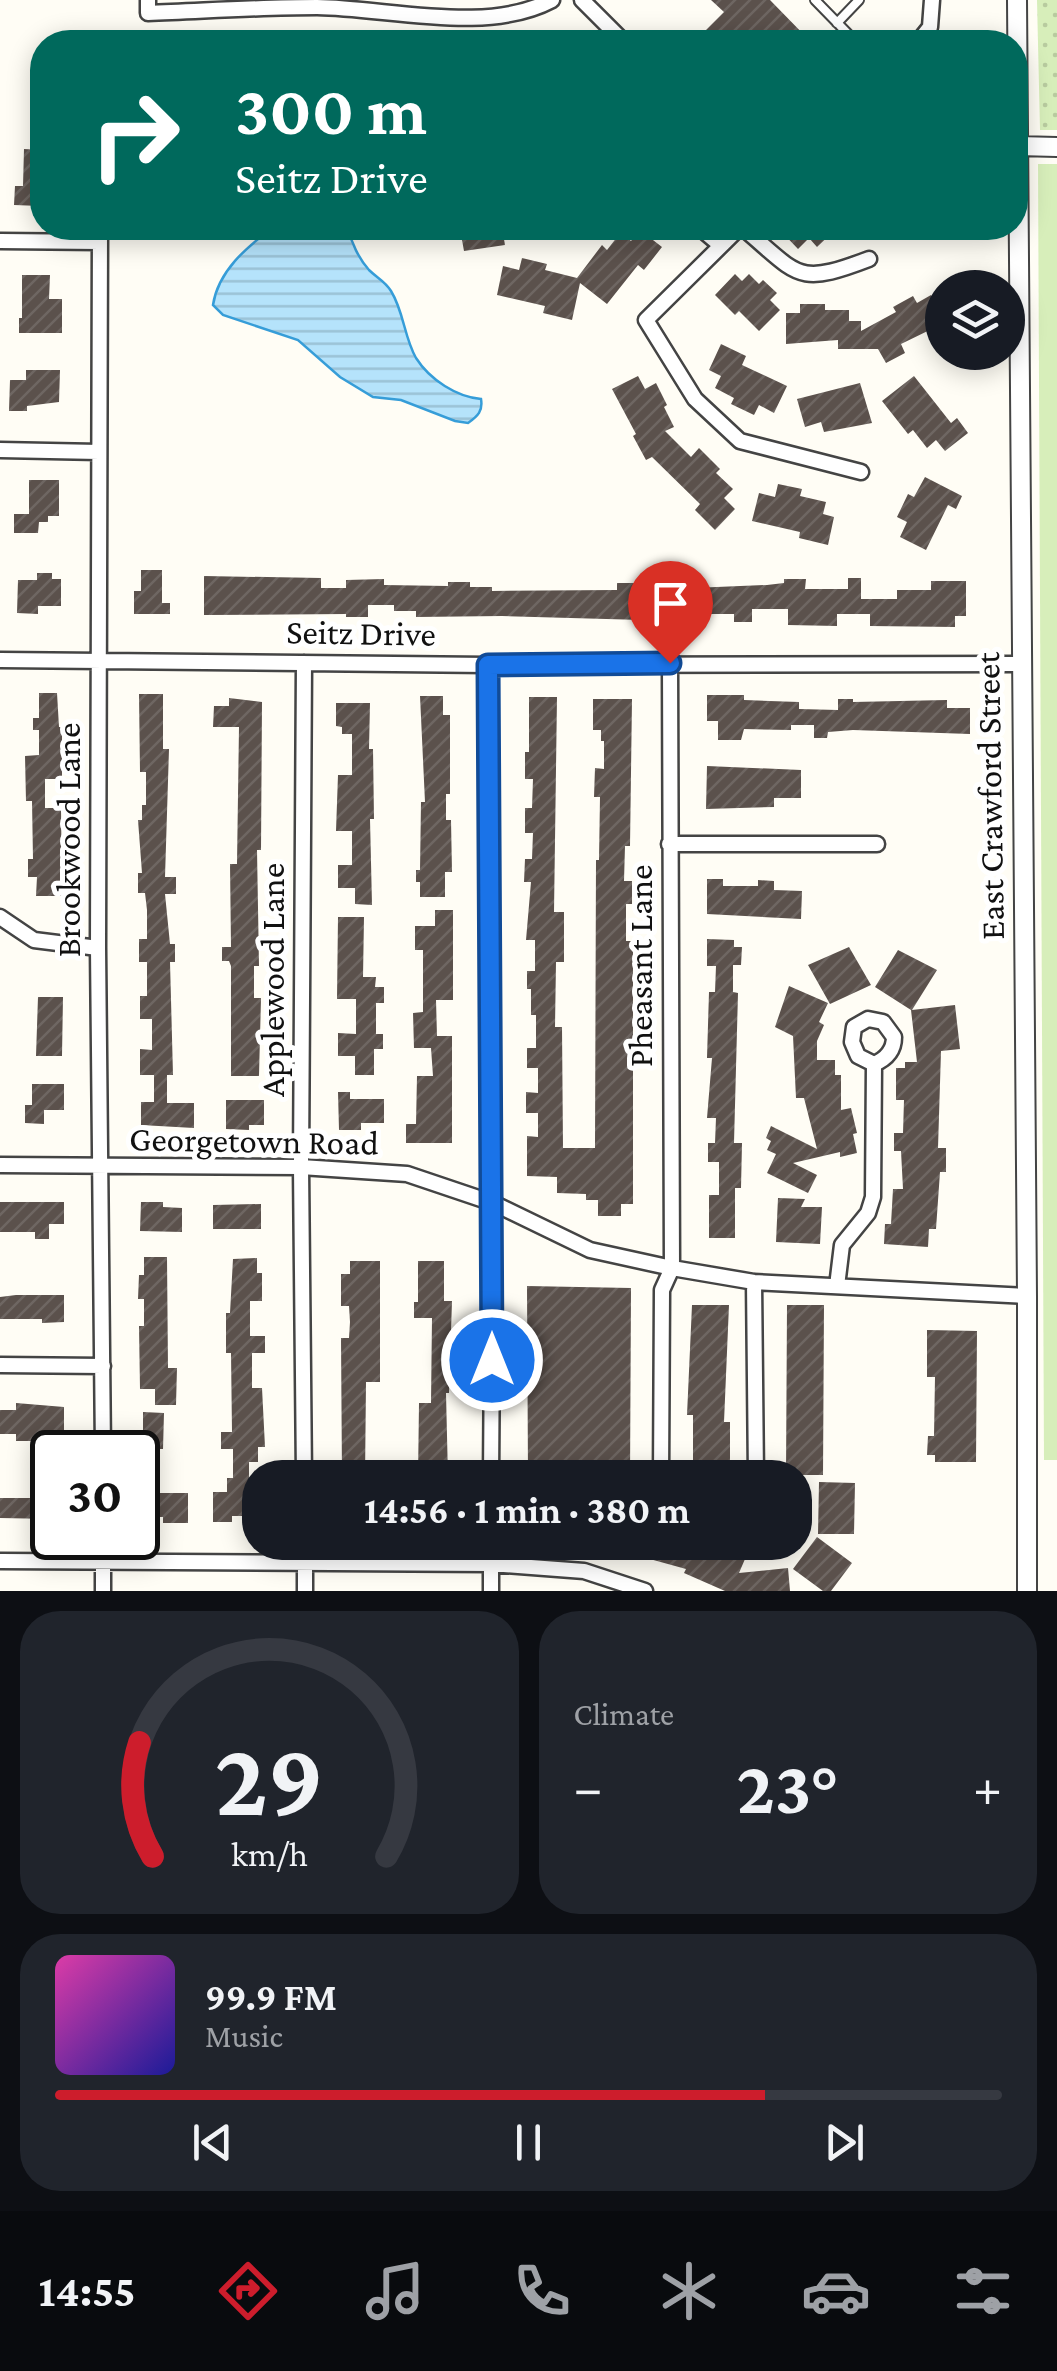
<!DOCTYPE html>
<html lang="en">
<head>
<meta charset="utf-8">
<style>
	body { margin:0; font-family:"Crimson Pro",serif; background:#20242c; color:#f1f3f6; height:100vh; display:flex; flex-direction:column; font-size:38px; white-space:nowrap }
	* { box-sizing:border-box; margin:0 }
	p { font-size:32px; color:#9ea1a6 }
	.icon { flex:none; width:55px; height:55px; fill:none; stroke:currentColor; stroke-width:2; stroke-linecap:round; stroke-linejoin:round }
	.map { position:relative; height:1591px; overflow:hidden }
	.drawer { display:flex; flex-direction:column; gap:20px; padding:20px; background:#0d0f14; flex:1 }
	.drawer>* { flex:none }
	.hud { position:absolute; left:30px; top:30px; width:998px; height:210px; border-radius:40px; box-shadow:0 5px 25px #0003; background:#00695c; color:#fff; overflow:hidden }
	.controls { position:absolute; left:925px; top:270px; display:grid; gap:20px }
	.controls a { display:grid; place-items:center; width:100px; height:100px; border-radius:50%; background:#171b24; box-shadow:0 5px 25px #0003; font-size:50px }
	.speed { position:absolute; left:30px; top:1430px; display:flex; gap:20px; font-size:50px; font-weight:700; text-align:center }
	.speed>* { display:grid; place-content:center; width:130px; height:130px; border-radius:50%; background:#171b24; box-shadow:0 5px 25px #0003; line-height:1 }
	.speed .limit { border:5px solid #111; border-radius:15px; background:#fff; color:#111 }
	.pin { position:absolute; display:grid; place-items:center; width:85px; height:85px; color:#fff; margin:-102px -42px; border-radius:50% 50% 50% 0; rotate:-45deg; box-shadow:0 0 10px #0007 }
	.pin .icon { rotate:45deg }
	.me { position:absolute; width:110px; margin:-55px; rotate:0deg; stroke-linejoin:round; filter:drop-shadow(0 0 8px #0008) }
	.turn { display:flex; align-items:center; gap:35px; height:210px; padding:0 40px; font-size:45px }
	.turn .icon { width:130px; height:130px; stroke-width:2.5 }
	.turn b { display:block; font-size:70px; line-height:85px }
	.big { font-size:75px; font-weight:700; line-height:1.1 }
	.drawer .card { flex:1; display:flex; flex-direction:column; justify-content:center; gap:15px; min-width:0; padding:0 35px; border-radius:40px; background:#20242c }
	.drawer .dial { align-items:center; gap:0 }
	.dial svg { height:260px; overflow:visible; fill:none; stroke:#363941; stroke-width:7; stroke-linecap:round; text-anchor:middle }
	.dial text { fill:#f1f3f6; stroke:none }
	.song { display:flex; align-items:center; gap:30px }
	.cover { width:120px; height:120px; border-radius:15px; background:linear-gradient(135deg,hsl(320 70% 55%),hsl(240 70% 35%)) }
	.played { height:10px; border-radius:5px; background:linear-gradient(90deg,#cd1d2c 75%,#363941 75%) }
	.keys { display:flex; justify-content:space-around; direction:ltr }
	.heat { display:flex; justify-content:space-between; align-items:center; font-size:55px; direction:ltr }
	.drawer .tiles { flex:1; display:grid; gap:20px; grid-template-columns:1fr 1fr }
	.card:last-child { grid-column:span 2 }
	.trip { position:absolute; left:242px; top:1460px; width:570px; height:100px; border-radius:40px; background:#171b24; box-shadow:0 5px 25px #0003; font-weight:700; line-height:100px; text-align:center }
	.dock { display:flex; height:160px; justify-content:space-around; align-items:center; background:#090b0e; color:#9ea1a6 }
	.dock .icon { width:70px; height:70px }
	.dock .selected { color:#cd1d2c }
	.dock b { font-size:45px; color:#f1f3f6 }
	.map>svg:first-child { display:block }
</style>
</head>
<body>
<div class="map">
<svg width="1057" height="1591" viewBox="0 0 1057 1591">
	<defs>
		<pattern id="park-dots" width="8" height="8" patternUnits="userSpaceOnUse" patternTransform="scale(2.5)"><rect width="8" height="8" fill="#d7eeba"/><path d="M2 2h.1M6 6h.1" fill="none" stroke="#b8cb9f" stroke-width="1.8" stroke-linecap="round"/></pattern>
		<pattern id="water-rules" width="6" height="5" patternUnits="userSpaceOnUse" patternTransform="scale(2.5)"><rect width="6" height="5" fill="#b5e3fb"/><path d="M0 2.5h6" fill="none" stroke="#9bc2d6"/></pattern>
		<pattern id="building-hatch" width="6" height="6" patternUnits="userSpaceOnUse" patternTransform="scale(2.5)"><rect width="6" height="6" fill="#5b514c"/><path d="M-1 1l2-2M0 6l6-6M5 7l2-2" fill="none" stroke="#6e6662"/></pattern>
	</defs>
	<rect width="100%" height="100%" fill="#fffdf5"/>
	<!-- grass -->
	<path fill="#d7eeba" d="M1038,164H1057V1460H1044Z"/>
	<!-- park -->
	<path fill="url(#park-dots)" d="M1037,0H1057V130H1040Z"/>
	<!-- water -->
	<path fill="url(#water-rules)" stroke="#369dd8" stroke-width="2.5" d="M272,228H348C351,242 359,259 369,270C377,278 385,281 391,291C404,312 404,337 416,358C430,380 457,397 481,399C483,411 478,416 468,423L455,421L401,400L373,397L340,377L298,340L223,315L213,305C218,271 247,247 272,228Z"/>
	<!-- building -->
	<path fill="url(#building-hatch)" d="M711,0H770L811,42H694L724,12Z
		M24,149L42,150L40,206L14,205L15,186H23Z
		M468,228H502L505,245L464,251L462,240L469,238Z
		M778,228H837L817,247L809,238L798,249Z
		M640,230L662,247L644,270L638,265L607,304L580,283L572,320L543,313L545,306L497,295L503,266L519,270L522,258L547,264L545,270L577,278L602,245L607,250L621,232L631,241Z
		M735,274L742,281L749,274L759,284L763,280L777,293L770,300L780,310L759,331L739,311L735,315L715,295Z
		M22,275H50L49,299H62V333H19V318H22Z
		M931,295L942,316V324L901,344L905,353L886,363L878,349H838V340L786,344V313H800V304H825V310H849V321H861V331L896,312L893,307L913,296L917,303Z
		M721,344L746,356L742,365L787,386L774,413L759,405L754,415L731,404L734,398L715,388L721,376L709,370Z
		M26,370H60L59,402L27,406V411H9L10,380H26Z
		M638,376L645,389L656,383L667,405L664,407L674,427L665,431L691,457L699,448L720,469L716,473L733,489L724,498L735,509L715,530L695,510L700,504L652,457L646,460L633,436L636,434L612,389Z
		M914,376L951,423L957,418L968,433L945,451L936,440L927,448L913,430L908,434L882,401Z
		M860,383L872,423L824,432L821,422L805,427L797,399Z
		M925,477L962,496L956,509L948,505L926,550L900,537L907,522L897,517L908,494L914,497Z
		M29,480H59V516H48V522H39L38,533H14V514H29Z
		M778,484L802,489L800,496L826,502L823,514L834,517L828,545L799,538L800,532L752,521L759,493L775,497Z
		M141,570H162V603H170V614H134V591H141Z
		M37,573H52V579H61V606H38V614L17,613L18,580H37Z
		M204,576L321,578V588H346V580L384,579V585L448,586V582H470V587H492V591L617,590V583H642V620L502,616L416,617V611H394V605H368V617H346V614L204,615Z
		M848,578H861V599H897V590H931V581H966V616H955V627L870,626V614H837V626L788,625V609H752V622H734V614H702V621L670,624L669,589L767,585L784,583V579H806L805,589H848Z
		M39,693H57L59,727H62V779H45V808H61L62,896H36L37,877H28V859H33L32,801H26L25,756L39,755V730H33V718H39Z
		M139,694H163V749H169L165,877H176V894H165L170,944H175V962H170L173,1075H167V1103H194V1128L141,1125V1102H154V1075H140V1049L152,1050V1019H140V996H147V962H139V939H147V910L145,893H138V873H142L138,820H142V805H146V772H140Z
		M707,695H744V700L799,702V709L838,710V699H853V702L947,700V708H970V734L853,730L828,732L827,738H814V725H791V730L744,729L741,740H718V721H707Z
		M420,696H443V715H450V794H446V820H451L452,872H445V897H420V882H416V870H420L421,802H425Z
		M529,697H557L554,912H564V962H556L555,1027H562L563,1148H595L596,860H599L600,797H594L595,768L604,769V741H601V730H593V699H632L630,846H625L624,881H632V904H626V941H633V1204H621V1216H598V1200H586V1194L557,1193V1177L527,1176V1136L538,1137V1113H526V1092L538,1093V1068H527V1048H536V1015H531V989H527V971H535V940H526L531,882H524L525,859H532L533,833H525V808H532L533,779H525V752H529Z
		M229,698L262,702L261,850H257L259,966H254V998H261L259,1076H231V966L229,961H222V947H231L230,864H237L239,727H213L214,706H229Z
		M336,703H370L369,749H373L374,819H370L372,905L355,904V888H338V865H352V831H336L338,775H352V734H342V727L336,726Z
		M707,766L801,770V798H774V807L706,809Z
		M707,879H723V886H758V880L774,881V890L802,891L801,919L707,914Z
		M435,910H453V1000H436L437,1036H452V1143H406V1124H416L417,1076H433L431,1048H414L413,1013L423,1012V950H415V926H435Z
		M338,917H364L363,977H376L375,987H384V1003H376V1034H383V1049H374V1075H355V1056H338V1033L356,1034V999H337Z
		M707,939L734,940V947H742L741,965H733V992L738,993L734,1143H742L741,1188H735V1238H709V1195H719V1162H708V1143H715L716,1118H707L712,1058H707L709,992H715L716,966H707Z
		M849,947L871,985L830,1004L808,965Z
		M898,950L937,970L912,1010L955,1005L960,1049L941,1051L938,1148H946V1172H940L936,1229H929L928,1247L884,1244L885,1224H891L893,1189H903L901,1151H894V1133H903L904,1100H896V1068H905V1062H917L911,1010L875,987Z
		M789,986L828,1003L819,1022L824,1025L817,1041V1060H835V1075H841V1110L851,1108L857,1133L853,1134L857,1153L840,1157V1152L793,1163L817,1175L808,1193L767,1173L776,1154L767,1150L771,1141L766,1138L771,1126L817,1149L804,1098H796L793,1036L775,1027Z
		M38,997H63L62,1056H36Z
		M32,1084H64V1110H44V1124L25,1123V1105H32Z
		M338,1092H350V1099H384V1123H361V1130H339Z
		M226,1100H264V1125H249V1130L226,1129Z
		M778,1198L805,1199L801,1207H822L820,1244L776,1242Z
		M0,1202H64V1224H49V1239H35V1232H0Z
		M141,1202H163V1207L182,1208V1232L140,1231Z
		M261,1204V1229H213V1205Z
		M144,1257H167L168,1368H177L176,1405H155V1389H140L139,1326H144V1299H138L139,1275H144Z
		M257,1258V1273H262V1301H250V1336H265V1353H252V1388H262L265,1447H258V1462H249V1498H260V1516H232V1522H213V1492H227V1478H233V1449H221V1432H232L231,1353H226V1313H230L233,1259Z
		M350,1261H380V1382H366L365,1478H342L341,1338H349L350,1322L349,1306H341V1274H350Z
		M418,1261H444V1301H452L449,1393H446L448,1478H418L419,1403H431L432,1318H414V1302H418Z
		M527,1286L631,1288L630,1478H528Z
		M16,1295H64V1322L42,1323V1319H0V1297Z
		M692,1305H729L724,1422H730V1473H693V1415H687Z
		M787,1305H824L823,1475H786Z
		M927,1330L977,1331L976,1462H935V1455H927L928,1436H934L935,1377H927Z
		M16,1403L64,1407V1441H16V1434H0V1410H16Z
		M143,1412L164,1413L163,1449H143Z
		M819,1482L855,1483L854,1534H818Z
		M142,1493H188V1523H163V1517H142Z
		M0,1498H52V1519L0,1518Z
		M817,1537L852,1563L831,1591H823L793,1569Z
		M631,1542H708L745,1559L739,1573L788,1568L790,1591H725L684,1573L686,1569L628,1553Z"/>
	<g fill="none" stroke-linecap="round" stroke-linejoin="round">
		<defs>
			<path id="service" d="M815,0L856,42
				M837,23L859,0"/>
			<path id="minor" d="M148,0V13C204,11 261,7 317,7C389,8 486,35 552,0
				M582,0L624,42
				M918,42L930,27L932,0
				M100,228L98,948L103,1452
				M700,228L719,244
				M739,228L646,320L695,399L740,441L861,472
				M743,228C799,275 796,287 869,259
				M0,241L100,242
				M0,450L99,452
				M0,660L488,665L1021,664
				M304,663L301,1167L304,1478
				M488,665L493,1203L491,1478
				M669,844H877
				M0,917L34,940L98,948
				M0,1165L301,1167L407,1174L493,1203L590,1250L672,1268L754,1282L1027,1296
				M754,1282L756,1478
				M837,1286L842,1245L868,1213L873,1197L874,1064L858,1056L852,1042L854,1027L868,1019L883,1022L894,1037C894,1051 886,1059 874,1064
				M0,1365L103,1366
				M661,1478L662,1290L672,1268L670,663
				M305,1542V1591
				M0,1561L491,1564L584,1571L645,1591
				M103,1591V1538
				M491,1591V1542"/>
			<path id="tertiary" d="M1017,0L1027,1296V1591
				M1018,146L1057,147"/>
		</defs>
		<!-- service casing -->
		<use href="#service" stroke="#444" stroke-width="12"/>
		<!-- minor casing -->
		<use href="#minor" stroke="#444" stroke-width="19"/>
		<!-- tertiary casing -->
		<use href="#tertiary" stroke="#444" stroke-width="22"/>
		<!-- service -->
		<use href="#service" stroke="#fff" stroke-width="8"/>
		<!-- minor -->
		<use href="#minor" stroke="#fff" stroke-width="14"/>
		<!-- tertiary -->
		<use href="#tertiary" stroke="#fff" stroke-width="18"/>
	</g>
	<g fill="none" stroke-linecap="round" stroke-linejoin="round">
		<defs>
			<path id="route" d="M492,1360L488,665L670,663"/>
		</defs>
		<!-- route casing -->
		<use href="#route" stroke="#114b97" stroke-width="25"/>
		<!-- route -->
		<use href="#route" stroke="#1a73e8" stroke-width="18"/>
	</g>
	<g text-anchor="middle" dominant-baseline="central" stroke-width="10" stroke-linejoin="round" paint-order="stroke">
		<!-- street labels -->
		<g font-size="35" fill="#111" stroke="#fff">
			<text transform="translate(361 633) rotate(1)">Seitz Drive</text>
			<text transform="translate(990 796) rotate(-91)">East Crawford Street</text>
			<text transform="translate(68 840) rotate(-90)">Brookwood Lane</text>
			<text transform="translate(640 966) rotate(-90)">Pheasant Lane</text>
			<text transform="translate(272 980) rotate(-90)">Applewood Lane</text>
			<text transform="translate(254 1141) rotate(1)">Georgetown Road</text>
		</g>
	</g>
</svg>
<div class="controls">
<a><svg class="icon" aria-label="layers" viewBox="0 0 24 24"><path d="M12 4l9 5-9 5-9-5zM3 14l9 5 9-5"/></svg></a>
</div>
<div class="speed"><div class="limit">30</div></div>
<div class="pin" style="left:670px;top:663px;background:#d93025"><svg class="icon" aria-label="arrive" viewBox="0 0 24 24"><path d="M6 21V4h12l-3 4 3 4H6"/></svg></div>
<svg class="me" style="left:492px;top:1360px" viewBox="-20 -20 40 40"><circle r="17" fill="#1a73e8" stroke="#fff" stroke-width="3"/><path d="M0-11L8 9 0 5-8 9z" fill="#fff"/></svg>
<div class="trip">14:56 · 1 min · 380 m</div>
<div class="hud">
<div class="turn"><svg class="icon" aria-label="right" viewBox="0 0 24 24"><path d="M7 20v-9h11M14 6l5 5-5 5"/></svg><div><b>300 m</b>Seitz Drive</div></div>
</div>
</div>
<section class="drawer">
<div class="tiles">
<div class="card dial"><svg viewBox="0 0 100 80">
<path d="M14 69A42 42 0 1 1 86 69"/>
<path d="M14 69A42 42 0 0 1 10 34" stroke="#cd1d2c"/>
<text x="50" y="56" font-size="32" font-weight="700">29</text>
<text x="50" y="72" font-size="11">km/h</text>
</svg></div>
<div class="card"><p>Climate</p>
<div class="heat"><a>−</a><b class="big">23°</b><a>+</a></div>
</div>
<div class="card">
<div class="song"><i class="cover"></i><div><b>99.9 FM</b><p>Music</p></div></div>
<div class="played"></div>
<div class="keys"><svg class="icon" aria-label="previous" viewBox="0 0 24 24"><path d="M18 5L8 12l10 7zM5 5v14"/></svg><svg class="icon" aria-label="pause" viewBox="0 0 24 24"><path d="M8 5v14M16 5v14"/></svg><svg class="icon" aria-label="next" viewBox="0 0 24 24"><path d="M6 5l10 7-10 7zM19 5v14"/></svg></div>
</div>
</div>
</section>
<nav class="dock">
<b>14:55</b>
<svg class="icon selected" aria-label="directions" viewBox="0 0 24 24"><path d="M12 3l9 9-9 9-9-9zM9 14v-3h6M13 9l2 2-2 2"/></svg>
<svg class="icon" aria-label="music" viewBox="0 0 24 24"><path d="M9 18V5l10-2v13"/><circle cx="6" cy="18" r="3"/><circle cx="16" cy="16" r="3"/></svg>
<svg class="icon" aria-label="phone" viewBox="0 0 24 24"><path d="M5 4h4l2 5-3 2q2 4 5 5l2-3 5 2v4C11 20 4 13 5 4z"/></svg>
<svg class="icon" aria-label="climate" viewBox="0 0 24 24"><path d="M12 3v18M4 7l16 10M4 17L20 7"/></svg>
<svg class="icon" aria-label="car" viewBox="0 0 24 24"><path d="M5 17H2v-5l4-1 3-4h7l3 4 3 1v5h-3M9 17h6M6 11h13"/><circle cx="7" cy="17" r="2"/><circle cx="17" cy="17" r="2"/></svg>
<svg class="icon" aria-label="filters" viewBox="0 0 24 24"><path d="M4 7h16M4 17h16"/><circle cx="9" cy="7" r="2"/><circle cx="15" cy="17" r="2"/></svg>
</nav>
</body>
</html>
